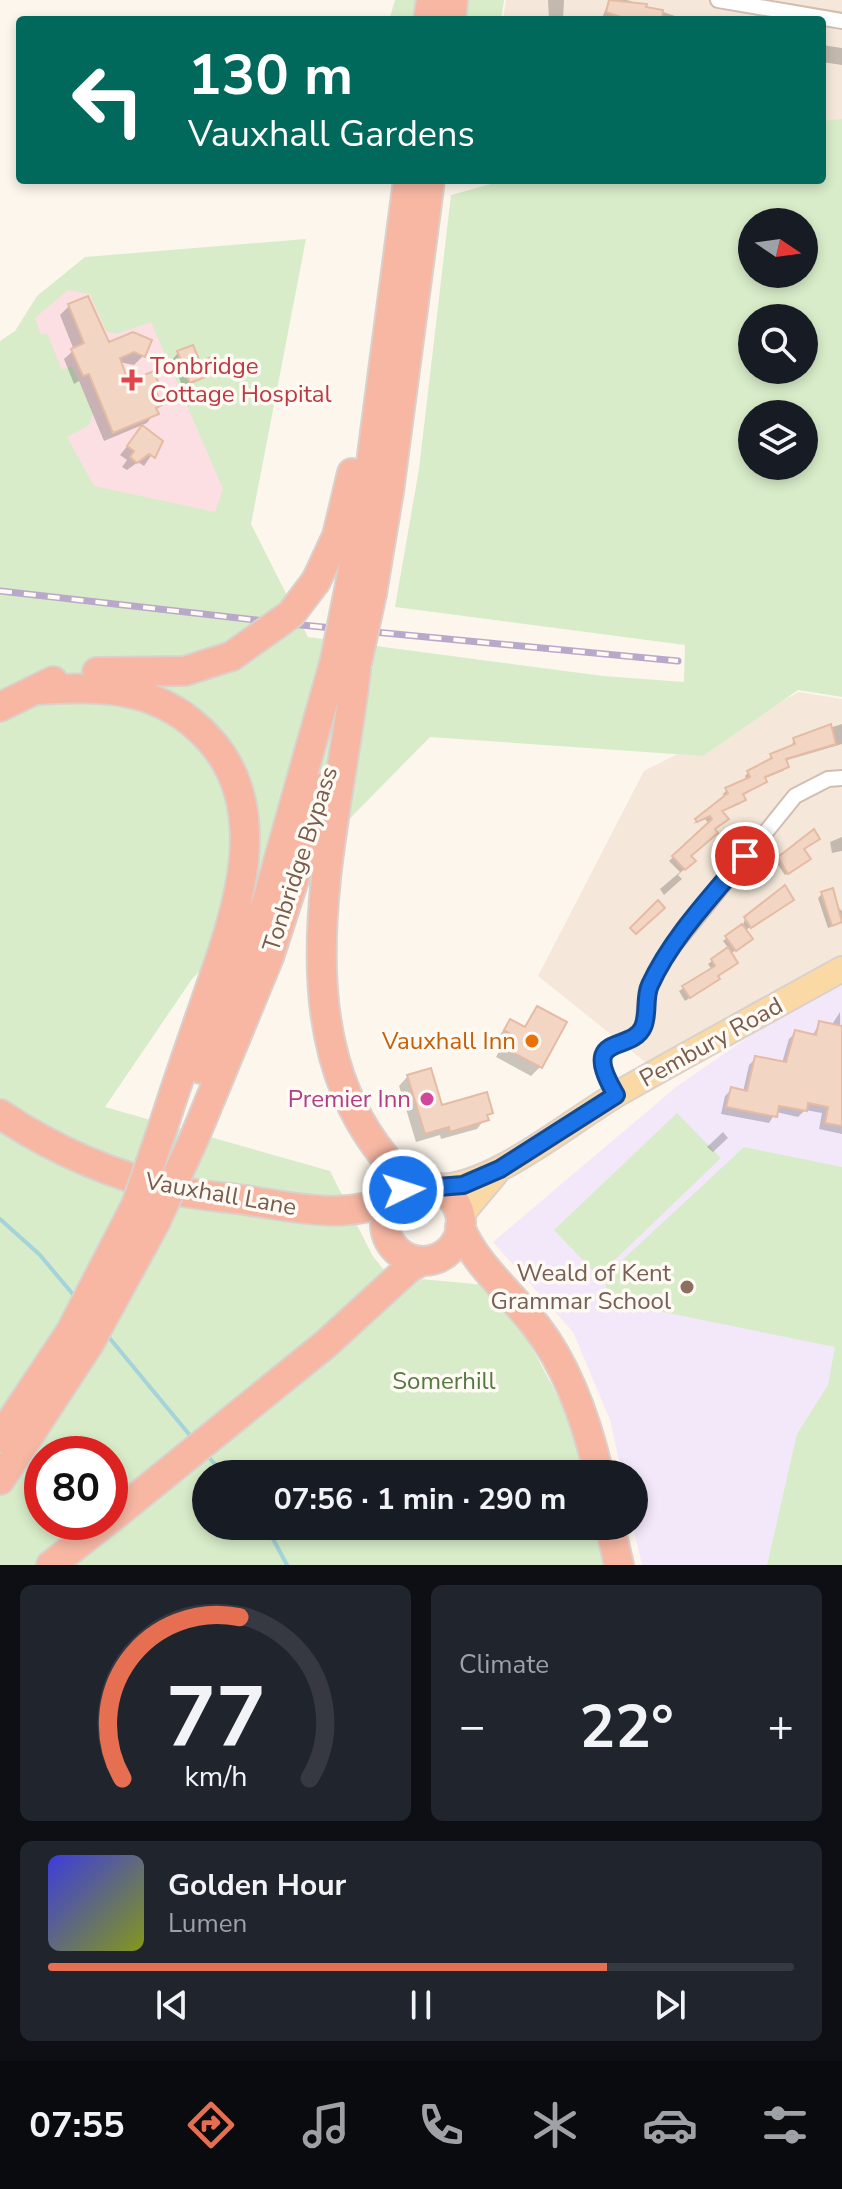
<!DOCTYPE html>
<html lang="en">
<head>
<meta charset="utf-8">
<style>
	body { margin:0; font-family:"Nunito Sans",sans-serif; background:#20242c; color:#f1f3f6; height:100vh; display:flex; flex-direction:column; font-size:30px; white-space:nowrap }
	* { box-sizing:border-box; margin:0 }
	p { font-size:26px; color:#9ea1a6 }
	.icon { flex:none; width:44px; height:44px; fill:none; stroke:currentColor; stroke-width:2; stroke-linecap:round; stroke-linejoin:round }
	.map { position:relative; height:1565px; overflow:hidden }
	.panel { display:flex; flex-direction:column; gap:20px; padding:20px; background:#0d0f14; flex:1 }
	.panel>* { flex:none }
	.guide { position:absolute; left:16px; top:16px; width:810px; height:168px; border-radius:8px; box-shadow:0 4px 12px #0003; background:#00695c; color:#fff; overflow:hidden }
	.needle { width:52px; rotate:103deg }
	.buttons { position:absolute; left:738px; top:208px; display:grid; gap:16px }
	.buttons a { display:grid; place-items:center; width:80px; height:80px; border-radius:50%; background:#171b24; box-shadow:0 4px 12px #0003; font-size:40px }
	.speed { position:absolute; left:24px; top:1436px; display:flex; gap:16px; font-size:40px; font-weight:700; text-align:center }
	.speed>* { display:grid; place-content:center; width:104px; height:104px; border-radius:50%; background:#171b24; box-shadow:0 4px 12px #0003; line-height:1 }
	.speed .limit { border:12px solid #d22; background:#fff; color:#111 }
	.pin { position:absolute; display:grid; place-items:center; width:68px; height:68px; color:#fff; margin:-34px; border:4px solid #fff; border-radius:50%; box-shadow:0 2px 8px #0007 }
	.me { position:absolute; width:88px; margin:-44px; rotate:86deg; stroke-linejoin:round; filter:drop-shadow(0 0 6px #0008) }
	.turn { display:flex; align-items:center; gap:28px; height:168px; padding:0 40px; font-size:36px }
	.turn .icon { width:104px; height:104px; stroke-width:2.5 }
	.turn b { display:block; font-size:56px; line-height:68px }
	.big { font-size:60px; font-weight:700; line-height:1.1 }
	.panel .tile { flex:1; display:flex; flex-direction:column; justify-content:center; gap:12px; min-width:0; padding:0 28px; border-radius:12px; background:#20242c }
	.panel .dial { align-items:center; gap:0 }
	.dial svg { height:208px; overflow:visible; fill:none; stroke:#363941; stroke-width:7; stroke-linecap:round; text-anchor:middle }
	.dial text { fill:#f1f3f6; stroke:none }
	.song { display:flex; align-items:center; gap:24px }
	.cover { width:96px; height:96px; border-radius:12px; background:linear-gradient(135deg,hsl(240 70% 55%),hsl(70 70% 35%)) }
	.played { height:8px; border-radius:4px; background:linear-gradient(90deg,#e76f51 75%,#363941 75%) }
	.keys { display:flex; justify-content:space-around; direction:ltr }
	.heat { display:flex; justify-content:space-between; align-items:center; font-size:44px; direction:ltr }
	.panel .tiles { flex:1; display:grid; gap:20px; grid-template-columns:1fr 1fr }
	.tile:last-child { grid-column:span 2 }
	.trip { position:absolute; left:192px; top:1460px; width:456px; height:80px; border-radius:40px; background:#171b24; box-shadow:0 4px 12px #0003; font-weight:700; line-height:80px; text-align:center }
	.tabs { display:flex; height:128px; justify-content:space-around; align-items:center; background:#090b0e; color:#9ea1a6 }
	.tabs .icon { width:56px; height:56px }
	.tabs .selected { color:#e76f51 }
	.tabs b { font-size:36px; color:#f1f3f6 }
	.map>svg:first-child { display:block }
</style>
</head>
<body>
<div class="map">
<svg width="842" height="1565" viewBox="0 0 842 1565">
	<rect width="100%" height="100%" fill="#fdf6ec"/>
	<!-- residential -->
	<path fill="#f5e8da" d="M506,0H842V150L822,147V20H503Z
		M799,692L842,699V959L649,1065L538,976L644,771Z"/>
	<!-- education -->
	<path fill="#f3e8fa" d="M842,984V1565H642L633,1526L634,1474H622L610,1420L573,1332L493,1242L676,1087L754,1033Z"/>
	<!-- medical -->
	<path fill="#fbdfe3" d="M76,275H271L232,535L38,505L0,349Z"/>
	<!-- green -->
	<path fill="#d8ecc9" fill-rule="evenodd" d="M395,0H504L501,20H382L390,17Z
		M842,119V697L798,690L703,756L430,737L192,979L105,1107L330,1171L372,1255L403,1294L420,1279L486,1285L528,1340L572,1423L583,1474H206V1526H595L604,1565H0V341L15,331L37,296L85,257L306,239L251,524L308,637L603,676L684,682L685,645L395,607L419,469L451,195L491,184L492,180H822V121ZM752,222H804V274H752ZM68,290L90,294L106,331L116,334L151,322L223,489L215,512L94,486L67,437L89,425L93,413L72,366L62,370L47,333L41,335L35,318ZM752,318H804V370H752ZM752,414H804V466H752ZM42,1454H110V1522H42Z
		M677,1113L721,1158L598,1276L554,1230Z
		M744,1147L842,1167V1565H767L797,1434L828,1385L835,1347L609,1301L604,1277Z"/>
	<!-- shadow -->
	<path fill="#0003" d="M548,0H564L563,20H549Z
		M609,0H627L687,20H622L603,16Z
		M822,45L842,48V65L822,62Z
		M69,306L108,345L133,335L143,356L134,365L119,362L126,379L132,382L152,373L160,405L147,423L104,441L79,381L74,384L64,359L74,350L60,315Z
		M178,353L199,364L217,371L183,388L172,360Z
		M142,428L161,441L144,466L138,462L127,470L122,467L127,460L120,455Z
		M842,724V744L784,761L787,767L783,771L763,779L761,785L742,796L743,800L740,804L721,812L713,830L688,856L693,861L678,875L682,879L664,895L660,889L680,872L669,861L709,824L705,819L693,824L725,798L723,794L727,790L747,781L745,776L749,772L768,762L771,755L791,747L794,740Z
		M842,837V851L832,853L830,842Z
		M802,849L805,862L785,875L776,862Z
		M822,894L842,911V923L828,928L818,898Z
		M788,903L744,931L746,943L730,954L718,979L685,1001L679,991L712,970L708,964L729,949L723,941L743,925L745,919Z
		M538,1009L540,1067L531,1076L496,1057L503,1044L496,1040L510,1021L523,1028Z
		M840,1012L842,1134L819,1129L822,1113L805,1110L798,1117L776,1112L769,1123L721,1114L725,1096L732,1089L743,1092L749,1065L756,1058L782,1063L789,1039L796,1032L812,1036L820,1023L831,1026Z
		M408,1076L441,1108L490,1112L477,1129L441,1139L440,1135L416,1142L399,1086Z
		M723,1132L728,1138L713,1152L707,1147Z"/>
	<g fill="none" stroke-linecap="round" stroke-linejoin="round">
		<!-- stream -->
		<path stroke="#a5d3da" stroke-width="4" d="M0,1219L40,1255L76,1298
			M107,1335L193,1439
			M207,1455L223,1474
			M266,1526L287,1565"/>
	</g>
	<!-- building -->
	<path fill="#f3d5c3" stroke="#e6bba3" stroke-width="2" d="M609,0L647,4L646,7L663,10L662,20H629L606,12Z
		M88,296L109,342L133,332L152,340L145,357L134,352L120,358L127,378L132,380L154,371L160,387L155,389L162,405L156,408L159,414L113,433L89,374L83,376L71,349L84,343L68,304Z
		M193,345L200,362L213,356L219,372L190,383L177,351Z
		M142,425L163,441L155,458L149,454L137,463L130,457L134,451L127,446Z
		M831,724L836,744L786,759L789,767L765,777L767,782L743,794L746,800L722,811L729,819L715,829L718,833L691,856L696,861L685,870L672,856L712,819L710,816L697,822L695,819L728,793L725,788L750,777L747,771L772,758L770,754L795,744L793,738Z
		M814,829L820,839L804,849L811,859L788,874L778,857Z
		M785,885L794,900L751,928L744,917Z
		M833,888L842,922L832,926L821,892Z
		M658,900L665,908L636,934L630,928Z
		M742,924L753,939L736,951L725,936Z
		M728,947L738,963L718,976L720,979L690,998L682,986L715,966L711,959Z
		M537,1006L567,1022L542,1068L504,1048L511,1034L504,1030L510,1019L525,1027Z
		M819,1021L842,1026V1126L825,1123L828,1107L808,1103L807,1111L779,1106L777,1117L726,1107L731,1087L747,1091L755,1056L786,1062L795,1030L816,1035Z
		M431,1068L442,1105L487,1092L493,1113L487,1115L489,1120L450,1132L449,1127L425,1134L407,1075Z"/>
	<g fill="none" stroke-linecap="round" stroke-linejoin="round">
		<defs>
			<path id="street" d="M718,0L842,21
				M616,1095L602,1066L604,1055L613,1045L637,1035L643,1028L647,989L664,958L795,796L828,779L842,778"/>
			<path id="primary" d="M438,1187C493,1187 569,1122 619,1093C693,1051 768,1010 842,969
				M460,1216L496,1173"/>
			<path id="highway" d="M428,20L431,0
				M451,20L453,0
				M316,581L337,536L352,473
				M350,585L368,486L408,180
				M372,593L389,491L430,180
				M356,670C337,840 265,1051 412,1186
				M97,672L185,671L232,656
				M37,690C104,686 162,686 210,740C277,815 232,924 204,1006C190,1046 176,1086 163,1127
				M0,707L53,681
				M201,1069L267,901L335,660
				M0,1114C53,1150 116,1177 179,1191C205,1197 231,1197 257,1202C305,1209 350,1220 394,1197
				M193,1141L269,957L324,787
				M385 1223a38 38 0 1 1 76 0a38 38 0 1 1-76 0Z
				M460,1227C476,1266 511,1293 536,1326C568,1367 587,1423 599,1474
				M0,1438L71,1331L136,1205
				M0,1480L89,1344L155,1223
				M110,1519L327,1343L410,1267L422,1261
				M610,1526L619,1565
				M51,1565L106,1522"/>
		</defs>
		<!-- street casing -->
		<use href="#street" stroke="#d1beb0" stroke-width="18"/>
		<!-- primary casing -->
		<use href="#primary" stroke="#dad1cd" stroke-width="28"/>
		<!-- highway casing -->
		<use href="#highway" stroke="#dad1cd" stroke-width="32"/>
		<!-- street -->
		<use href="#street" stroke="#fff" stroke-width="14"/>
		<!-- primary -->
		<use href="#primary" stroke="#fbd9a5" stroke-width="24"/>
		<!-- highway -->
		<use href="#highway" stroke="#f7b7a3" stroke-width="28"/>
		<defs>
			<path id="rail" d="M0,591L291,624L678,661"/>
		</defs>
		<!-- rail casing -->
		<use href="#rail" stroke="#b9a8c9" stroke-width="7"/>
		<!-- rail -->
		<use href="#rail" stroke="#fffaf3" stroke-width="4" stroke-dasharray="12" stroke-linecap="butt"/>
		<defs>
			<path id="highway-bridge" d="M232,656L291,614L316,581
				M335,660L350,585
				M357,663L372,593
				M136,1205L163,1127
				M155,1223L193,1141"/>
		</defs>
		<!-- highway-bridge casing -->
		<use href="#highway-bridge" stroke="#dad1cd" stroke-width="32" stroke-linecap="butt"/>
		<!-- highway-bridge -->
		<use href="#highway-bridge" stroke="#f7b7a3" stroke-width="28"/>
	</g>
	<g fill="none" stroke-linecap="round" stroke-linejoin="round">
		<defs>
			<path id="route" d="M403,1190L425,1184L438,1187L463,1185L500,1169L616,1095C578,1031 631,1054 643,1027C649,1014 644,998 650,985C672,937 712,896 745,856"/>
		</defs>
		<!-- route casing -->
		<use href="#route" stroke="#114b97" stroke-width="20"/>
		<!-- route -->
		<use href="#route" stroke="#1a73e8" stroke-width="14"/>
	</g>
	<!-- markers -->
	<path fill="#e0444e" stroke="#fffaf3" stroke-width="3" d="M128 368h8v8h8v8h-8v8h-8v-8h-8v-8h8z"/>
	<circle fill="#e8710a" stroke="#fffaf3" stroke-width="3" cx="532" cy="1041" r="8"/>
	<circle fill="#d1479c" stroke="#fffaf3" stroke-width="3" cx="427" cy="1099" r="8"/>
	<circle fill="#8d6e63" stroke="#fffaf3" stroke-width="3" cx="687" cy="1287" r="8"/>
	<g text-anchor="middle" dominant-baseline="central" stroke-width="7" stroke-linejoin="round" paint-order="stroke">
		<!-- health labels -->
		<g font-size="24" fill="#be3a42" stroke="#fffaf3" text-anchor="start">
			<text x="150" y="366">Tonbridge<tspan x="150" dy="28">Cottage Hospital</tspan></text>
		</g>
		<!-- street labels -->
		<g font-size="24" fill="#7a5c4d" stroke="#fffaf3">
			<text transform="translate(300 859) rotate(-72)">Tonbridge Bypass</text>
			<text transform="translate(711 1042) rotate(-29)">Pembury Road</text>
			<text transform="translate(221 1194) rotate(10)">Vauxhall Lane</text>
		</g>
		<!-- food labels -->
		<g font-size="24" fill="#c56008" stroke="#fffaf3" text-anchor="end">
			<text x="516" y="1041">Vauxhall Inn</text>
		</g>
		<!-- hotel labels -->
		<g font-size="24" fill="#b23c85" stroke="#fffaf3" text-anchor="end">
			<text x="411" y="1099">Premier Inn</text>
		</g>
		<!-- education labels -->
		<g font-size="24" fill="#785e54" stroke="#fffaf3" text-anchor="end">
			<text x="671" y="1273">Weald of Kent<tspan x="671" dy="28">Grammar School</tspan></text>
		</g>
		<!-- park labels -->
		<g font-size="24" fill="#537a41" stroke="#fffaf3">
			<text x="444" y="1381">Somerhill</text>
		</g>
	</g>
</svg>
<div class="buttons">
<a><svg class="needle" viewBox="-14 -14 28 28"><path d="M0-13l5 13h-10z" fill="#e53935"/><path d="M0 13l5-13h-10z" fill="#9ea1a6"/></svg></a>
<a><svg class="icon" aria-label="search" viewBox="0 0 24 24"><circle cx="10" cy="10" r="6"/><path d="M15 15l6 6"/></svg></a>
<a><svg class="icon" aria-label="layers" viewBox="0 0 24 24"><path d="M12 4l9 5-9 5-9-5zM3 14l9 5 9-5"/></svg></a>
</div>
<div class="speed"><div class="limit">80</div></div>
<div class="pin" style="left:745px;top:856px;background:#d93025"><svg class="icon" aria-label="arrive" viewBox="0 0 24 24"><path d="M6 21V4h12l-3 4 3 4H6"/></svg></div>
<svg class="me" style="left:403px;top:1190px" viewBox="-20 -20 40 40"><circle r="17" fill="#1a73e8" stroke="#fff" stroke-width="3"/><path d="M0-11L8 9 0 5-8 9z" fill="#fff"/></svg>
<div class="trip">07:56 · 1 min · 290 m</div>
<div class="guide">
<div class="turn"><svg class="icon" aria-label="left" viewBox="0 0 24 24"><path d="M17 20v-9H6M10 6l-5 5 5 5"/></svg><div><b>130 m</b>Vauxhall Gardens</div></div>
</div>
</div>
<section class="panel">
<div class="tiles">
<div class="tile dial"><svg viewBox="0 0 100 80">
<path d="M14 69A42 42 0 1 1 86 69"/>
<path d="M14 69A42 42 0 0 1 59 7" stroke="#e76f51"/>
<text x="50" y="56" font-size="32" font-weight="700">77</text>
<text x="50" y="72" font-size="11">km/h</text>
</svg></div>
<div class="tile"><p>Climate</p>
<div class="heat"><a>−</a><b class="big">22°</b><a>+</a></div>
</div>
<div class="tile">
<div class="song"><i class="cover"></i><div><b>Golden Hour</b><p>Lumen</p></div></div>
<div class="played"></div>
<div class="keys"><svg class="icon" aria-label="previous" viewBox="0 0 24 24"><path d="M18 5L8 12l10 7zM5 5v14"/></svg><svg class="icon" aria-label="pause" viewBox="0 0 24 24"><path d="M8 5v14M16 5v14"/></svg><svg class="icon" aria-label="next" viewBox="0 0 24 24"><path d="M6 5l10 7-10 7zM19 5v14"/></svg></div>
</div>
</div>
</section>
<nav class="tabs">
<b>07:55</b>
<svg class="icon selected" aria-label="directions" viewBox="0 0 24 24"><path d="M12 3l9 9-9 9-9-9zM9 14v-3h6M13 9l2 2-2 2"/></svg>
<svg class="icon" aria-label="music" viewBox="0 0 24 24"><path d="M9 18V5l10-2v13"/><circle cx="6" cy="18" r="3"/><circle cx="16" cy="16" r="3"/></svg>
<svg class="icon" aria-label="phone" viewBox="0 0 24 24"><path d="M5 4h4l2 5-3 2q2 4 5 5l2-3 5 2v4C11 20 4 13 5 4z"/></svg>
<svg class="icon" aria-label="climate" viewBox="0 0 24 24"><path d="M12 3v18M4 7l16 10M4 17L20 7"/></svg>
<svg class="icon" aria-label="car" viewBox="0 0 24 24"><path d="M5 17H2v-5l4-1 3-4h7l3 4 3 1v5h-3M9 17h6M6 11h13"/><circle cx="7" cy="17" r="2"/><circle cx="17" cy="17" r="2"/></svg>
<svg class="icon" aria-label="filters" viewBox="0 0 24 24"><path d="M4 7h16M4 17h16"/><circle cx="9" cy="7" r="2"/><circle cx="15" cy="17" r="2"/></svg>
</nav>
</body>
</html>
